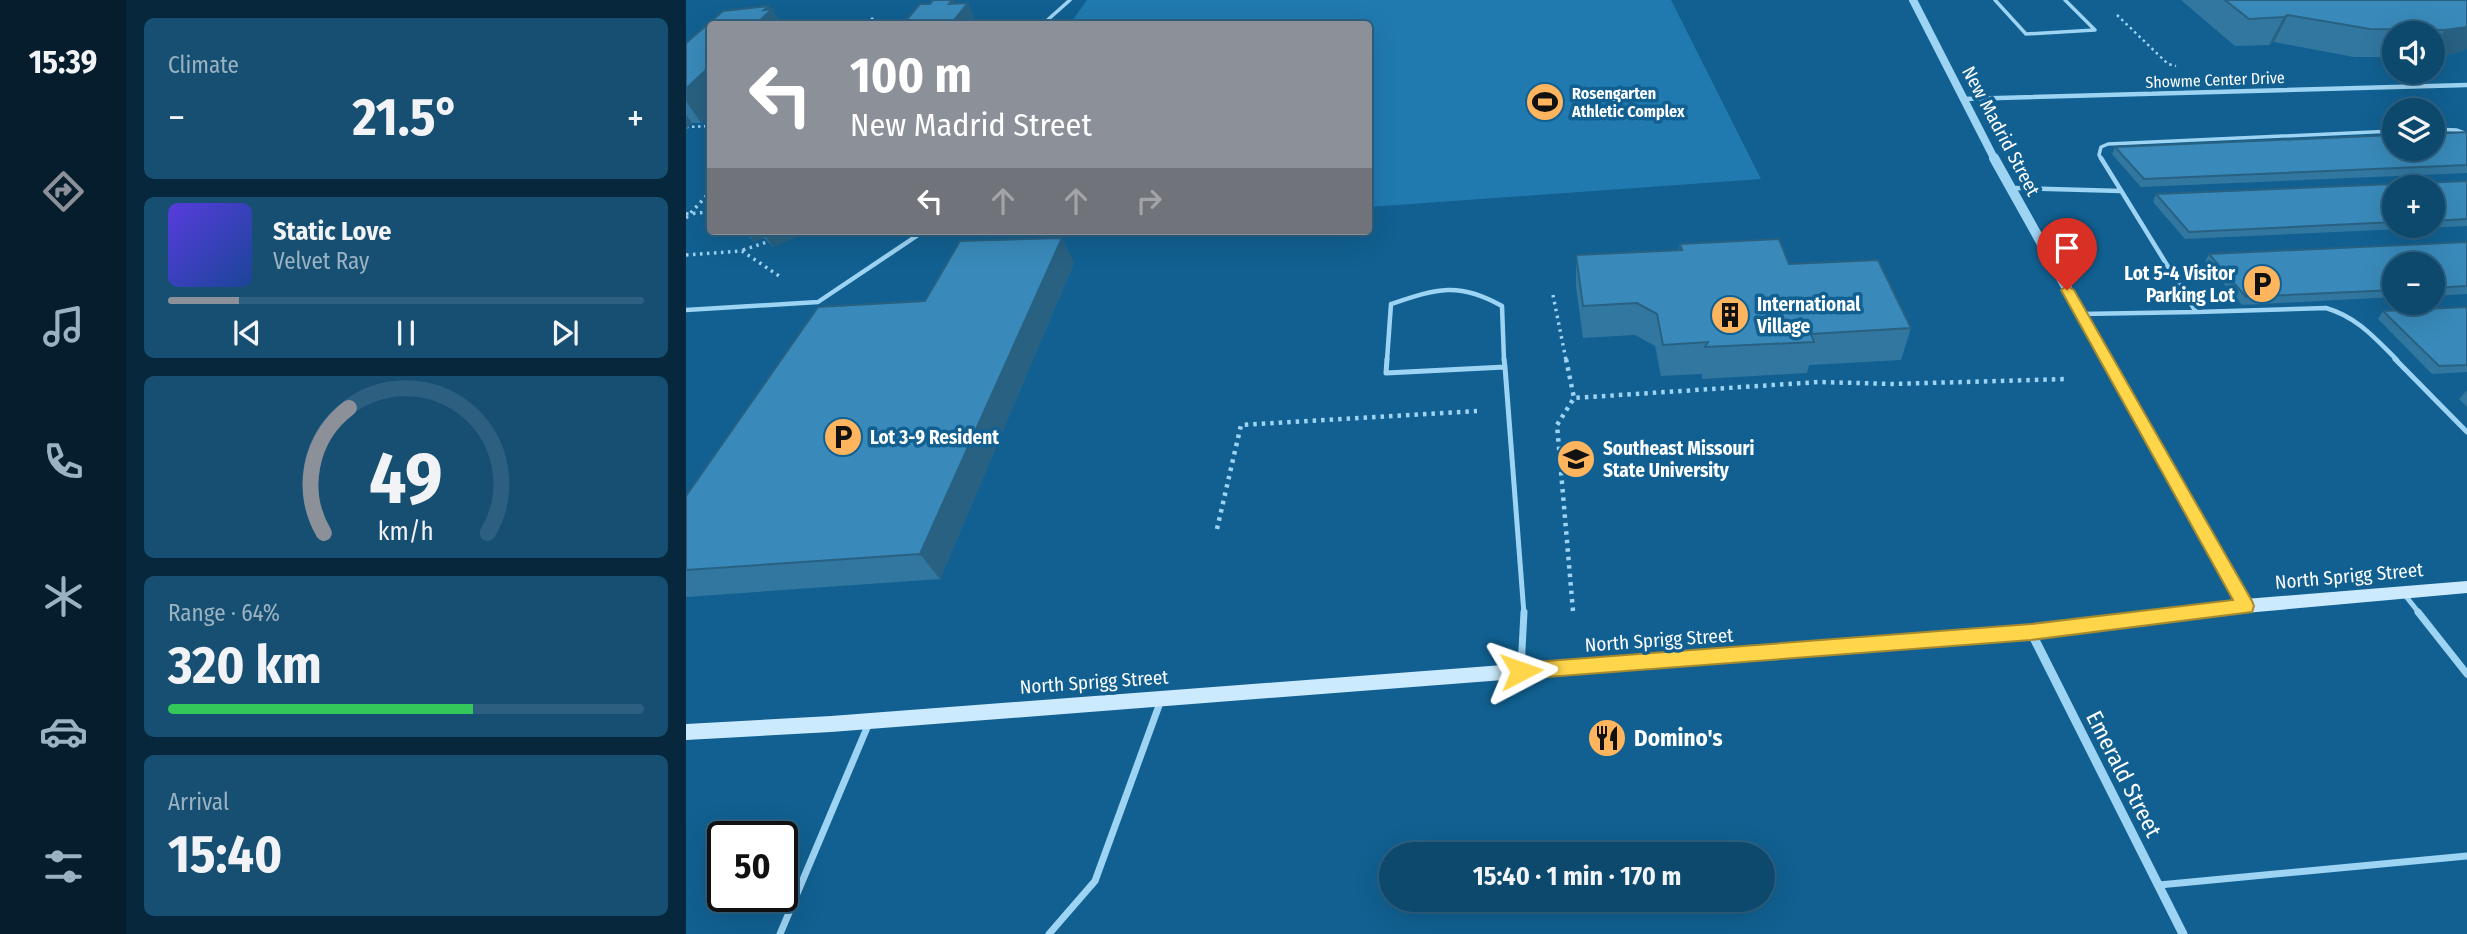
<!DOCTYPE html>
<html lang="en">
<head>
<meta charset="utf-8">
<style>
	body { margin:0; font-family:"Fira Sans Condensed",sans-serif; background:#164f72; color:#f1f3f6; height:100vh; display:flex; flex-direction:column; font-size:26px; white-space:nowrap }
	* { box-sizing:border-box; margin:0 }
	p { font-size:23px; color:#9ab2c2 }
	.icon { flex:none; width:38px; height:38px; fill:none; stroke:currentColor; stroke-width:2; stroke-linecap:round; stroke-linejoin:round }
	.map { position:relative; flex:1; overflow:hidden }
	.drawer { display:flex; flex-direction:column; gap:18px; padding:18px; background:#07283c; width:560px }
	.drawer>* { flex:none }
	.banner { position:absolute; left:21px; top:21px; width:665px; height:214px; border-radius:7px; box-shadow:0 7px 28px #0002,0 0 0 2px #2d6080; background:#8c9099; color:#fff; overflow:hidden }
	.controls { position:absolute; left:1696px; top:21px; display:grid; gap:14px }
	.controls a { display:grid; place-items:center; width:63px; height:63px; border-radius:50%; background:#0d486d; box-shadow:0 7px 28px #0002,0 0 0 2px #2d6080; font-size:35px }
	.speed { position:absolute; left:21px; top:821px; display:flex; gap:14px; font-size:35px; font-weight:700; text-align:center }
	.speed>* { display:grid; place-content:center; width:91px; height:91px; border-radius:50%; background:#0d486d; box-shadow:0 7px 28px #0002,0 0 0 2px #2d6080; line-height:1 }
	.speed .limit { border:4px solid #111; border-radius:10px; background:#fff; color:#111 }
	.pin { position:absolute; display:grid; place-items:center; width:60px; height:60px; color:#fff; margin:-72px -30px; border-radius:50% 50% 50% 0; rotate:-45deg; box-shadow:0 0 7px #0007 }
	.pin .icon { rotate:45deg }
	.me { position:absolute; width:77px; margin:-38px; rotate:86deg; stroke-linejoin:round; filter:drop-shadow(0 0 5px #0008) }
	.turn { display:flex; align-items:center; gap:24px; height:147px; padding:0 28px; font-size:32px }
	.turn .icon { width:91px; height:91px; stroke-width:2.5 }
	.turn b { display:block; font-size:49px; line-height:60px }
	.lanes { display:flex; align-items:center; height:66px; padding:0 28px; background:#0003; justify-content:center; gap:35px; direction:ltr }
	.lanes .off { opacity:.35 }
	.big { font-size:52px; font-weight:700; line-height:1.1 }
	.drawer .widget { flex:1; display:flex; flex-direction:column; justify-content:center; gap:10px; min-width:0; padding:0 24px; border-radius:10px; background:#164f72 }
	.drawer .dial { align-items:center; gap:0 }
	.dial svg { height:182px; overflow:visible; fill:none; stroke:#2d6080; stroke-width:7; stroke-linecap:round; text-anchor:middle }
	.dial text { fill:#f1f3f6; stroke:none }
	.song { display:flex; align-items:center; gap:21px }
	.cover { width:84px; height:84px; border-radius:10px; background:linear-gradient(135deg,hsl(250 70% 55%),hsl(220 70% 35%)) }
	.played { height:7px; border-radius:4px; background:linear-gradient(90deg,#8c9099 15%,#2d6080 15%) }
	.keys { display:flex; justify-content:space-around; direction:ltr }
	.heat { display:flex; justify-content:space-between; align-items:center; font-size:38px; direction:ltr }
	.charge { height:10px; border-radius:5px; background:linear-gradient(90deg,#34c759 64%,#2d6080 0) }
	.trip { position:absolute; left:693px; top:842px; width:396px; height:70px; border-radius:35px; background:#0d486d; box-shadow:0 7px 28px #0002,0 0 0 2px #2d6080; font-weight:700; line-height:70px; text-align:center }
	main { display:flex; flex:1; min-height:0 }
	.tabs { display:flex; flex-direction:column; width:126px; justify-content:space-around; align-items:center; background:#051d2c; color:#9ab2c2 }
	.tabs .icon { width:49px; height:49px }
	.tabs .active { color:#8c9099 }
	.tabs b { font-size:32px; color:#f1f3f6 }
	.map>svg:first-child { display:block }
</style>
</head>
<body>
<main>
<nav class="tabs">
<b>15:39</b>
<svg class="icon active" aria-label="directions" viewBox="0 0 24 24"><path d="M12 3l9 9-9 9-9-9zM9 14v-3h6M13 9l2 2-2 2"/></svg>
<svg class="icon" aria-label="music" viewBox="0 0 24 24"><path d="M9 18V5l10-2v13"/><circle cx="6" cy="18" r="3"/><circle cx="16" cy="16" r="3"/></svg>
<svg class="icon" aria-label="phone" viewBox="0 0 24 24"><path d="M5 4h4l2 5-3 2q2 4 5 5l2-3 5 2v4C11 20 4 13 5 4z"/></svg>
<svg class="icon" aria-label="climate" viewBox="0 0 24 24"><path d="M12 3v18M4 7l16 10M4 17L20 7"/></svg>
<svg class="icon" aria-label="car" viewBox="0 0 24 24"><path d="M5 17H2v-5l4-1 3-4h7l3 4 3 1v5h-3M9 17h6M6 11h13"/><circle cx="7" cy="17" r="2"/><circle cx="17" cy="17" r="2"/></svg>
<svg class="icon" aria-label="filters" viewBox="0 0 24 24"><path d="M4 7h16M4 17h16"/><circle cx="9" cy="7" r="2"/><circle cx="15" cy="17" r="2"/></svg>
</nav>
<section class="drawer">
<div class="widget"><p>Climate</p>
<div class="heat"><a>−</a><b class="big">21.5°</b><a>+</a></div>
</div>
<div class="widget">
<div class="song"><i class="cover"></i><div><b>Static Love</b><p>Velvet Ray</p></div></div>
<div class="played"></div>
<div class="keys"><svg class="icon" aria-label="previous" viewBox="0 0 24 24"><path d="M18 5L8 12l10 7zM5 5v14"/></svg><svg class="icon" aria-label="pause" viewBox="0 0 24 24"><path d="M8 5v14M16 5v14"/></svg><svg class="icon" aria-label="next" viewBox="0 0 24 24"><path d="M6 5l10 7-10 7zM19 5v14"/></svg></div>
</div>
<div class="widget dial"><svg viewBox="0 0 100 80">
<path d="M14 69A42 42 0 1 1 86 69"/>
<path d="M14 69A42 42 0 0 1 25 14" stroke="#8c9099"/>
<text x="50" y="56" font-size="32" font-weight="700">49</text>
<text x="50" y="72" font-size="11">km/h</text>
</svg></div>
<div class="widget"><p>Range · 64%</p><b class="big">320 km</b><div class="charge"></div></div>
<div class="widget"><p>Arrival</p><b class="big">15:40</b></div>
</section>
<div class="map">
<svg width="1781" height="934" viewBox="0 0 1781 934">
	<rect width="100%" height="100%" fill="#116091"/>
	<!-- green -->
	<path fill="#207aaf" d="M401,0H985L1075,179L683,207L682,24H384Z"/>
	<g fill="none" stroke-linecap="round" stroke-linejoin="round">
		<!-- path-far2 -->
		<path stroke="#9dd3f3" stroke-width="2.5" stroke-dasharray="2.5 3.5" stroke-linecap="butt" d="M1431,15L1482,64L1490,66
			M181,24L188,17
			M0,127L24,126"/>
		<!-- path-far1 -->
		<path stroke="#9dd3f3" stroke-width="3.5" stroke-dasharray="2.5 4.5" stroke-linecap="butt" d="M0,214L24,212
			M0,218L24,192
			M57,250L81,242
			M0,255L56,251L96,278
			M867,295L880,360"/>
		<!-- path -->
		<path stroke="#9dd3f3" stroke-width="4.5" stroke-dasharray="3.5 5" stroke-linecap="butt" d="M880,359L888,398
			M531,529L555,425L791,411
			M887,611L871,425L888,398L1133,382L1208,384L1380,379"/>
		<!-- service-far3 -->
		<path stroke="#9dd3f3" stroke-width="3.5" d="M1309,0L1340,34L1409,30L1379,0
			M357,24L384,0
			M1746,129L1771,130L1781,134
			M1416,160L1413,155L1415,147L1422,144L1708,131"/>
		<!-- service-far2 -->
		<path stroke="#9dd3f3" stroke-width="4.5" d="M1327,188L1435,191
			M0,310L132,302L238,231
			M1510,312L1640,308C1671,317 1689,338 1711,360
			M1395,314L1510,312L1415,158
			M701,360L705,304C750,289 772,281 816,306L818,360"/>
		<!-- service-far1 -->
		<path stroke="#9dd3f3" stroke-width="5" d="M701,359L700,373L819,367
			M818,359L819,367
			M1709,359L1781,432
			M819,367L838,614
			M1718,594L1734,614"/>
		<!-- service -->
		<path stroke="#9dd3f3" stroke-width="7" d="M1732,612L1781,674
			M835,668L838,612
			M1473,885L1781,856
			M94,934L183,723
			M363,934L409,881L475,700"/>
		<!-- minor-far1 -->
		<path stroke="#9dd3f3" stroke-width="4.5" d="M1278,99L1781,85"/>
		<!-- minor -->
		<path stroke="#9dd3f3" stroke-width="9" d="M1345,632L1497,934"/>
		<!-- tertiary-far2 -->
		<path stroke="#9dd3f3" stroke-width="8" d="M1227,0L1309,160"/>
		<!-- tertiary-far1 -->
		<path stroke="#9dd3f3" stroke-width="10" d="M1308,158L1421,360"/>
		<!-- tertiary -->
		<path stroke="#9dd3f3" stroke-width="12" d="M1420,359L1559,606"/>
		<!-- secondary -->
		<path fill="#cceafd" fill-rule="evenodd" d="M1781,581V593L1559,613L1345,639L145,732L0,740V724L145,716L1345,625L1559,599Z"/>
	</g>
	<!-- wall -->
	<path fill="#3177a0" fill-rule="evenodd" d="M1495,0H1781V49L1770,53L1746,57V33H1708V57H1668L1588,42L1583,45L1549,46Z
		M24,24V113L15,123H6L0,129V43Z
		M1781,132V173L1455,187L1426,154L1429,147Z
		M1781,181V226L1499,239L1467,202L1470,194ZM1708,187H1746V226H1708Z
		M57,231H125L87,247L78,238L68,242Z
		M376,238L388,263L254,579L0,597V496L239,301Z
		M1781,242V294L1746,296V264H1708V297L1556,305L1519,262L1523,254Z
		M994,244L1103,264L1225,328L1215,360L1123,365L1121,373L1016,379V374L975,376L969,346L949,335L897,338L890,287V255L993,251Z
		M1781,307V372L1746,374L1692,319L1697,311Z
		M1780,391H1781V407L1773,399Z"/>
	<!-- shaded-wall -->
	<path fill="#286182" d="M266,0H268L274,13L282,3L291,24H265L263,4Z
		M83,6L85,10L86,9L95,24H70L78,10Z
		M1602,15L1588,42L1583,45L1598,17Z
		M1781,27V49L1770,53L1746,57V49L1759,30Z
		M24,67V113L15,123L0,101V89Z
		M0,115L6,123L0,129Z
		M60,231H73L78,238L68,242Z
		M76,231H125L87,247Z
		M376,238L388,263L254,579L234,554Z"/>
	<!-- building -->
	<path fill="#398aba" stroke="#286182" stroke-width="2" d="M247,0H266L263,4L282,3L265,24H217L234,4H244Z
		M1539,0H1781V27L1759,30L1684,29L1602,15L1598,17L1563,19Z
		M83,6L78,10L86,9L70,24H24V66L0,89V43L37,11Z
		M1781,132V165L1458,179L1429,147L1708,135V149H1746V134Z
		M1781,181V219L1746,221V187H1708V222L1503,232L1470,194Z
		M376,238L234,554L0,570V496L132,307L239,301L274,241Z
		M1093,239L1103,264L1192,260L1225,328L1125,334L1128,342L1019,347L1022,342L977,345L971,314L951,303L897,306L890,255L996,250L994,244Z
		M1781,242V286L1746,288V264H1708V290L1560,297L1523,254Z
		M1781,307V365L1753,366L1697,311Z"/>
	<!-- route -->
	<path fill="#ffd54a" stroke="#a68a30" stroke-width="2" d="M1381,286L1388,290L1566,601L1568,606L1566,612L1345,640L835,679L829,677L826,671L829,665L835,663L1345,624L1547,600L1375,290Z"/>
	<!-- icons -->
	<defs>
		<symbol id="stadium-disc" viewBox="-11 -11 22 22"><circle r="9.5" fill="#ffb45e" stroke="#116091"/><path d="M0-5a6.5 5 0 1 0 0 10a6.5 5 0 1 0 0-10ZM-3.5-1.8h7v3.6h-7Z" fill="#111"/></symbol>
		<symbol id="parking-disc" viewBox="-11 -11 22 22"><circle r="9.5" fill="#ffb45e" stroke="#116091"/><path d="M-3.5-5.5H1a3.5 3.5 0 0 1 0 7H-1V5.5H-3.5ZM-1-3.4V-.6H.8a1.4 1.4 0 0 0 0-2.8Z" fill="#111"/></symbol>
		<symbol id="building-disc" viewBox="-11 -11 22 22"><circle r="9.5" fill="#ffb45e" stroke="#116091"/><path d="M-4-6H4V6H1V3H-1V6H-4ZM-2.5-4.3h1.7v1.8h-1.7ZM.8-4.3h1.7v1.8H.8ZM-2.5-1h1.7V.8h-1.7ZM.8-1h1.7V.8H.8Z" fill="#111"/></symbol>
		<symbol id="university-disc" viewBox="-11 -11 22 22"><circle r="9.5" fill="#ffb45e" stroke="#116091"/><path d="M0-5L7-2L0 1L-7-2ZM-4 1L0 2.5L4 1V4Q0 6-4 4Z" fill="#111"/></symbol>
		<symbol id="restaurant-disc" viewBox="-11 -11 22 22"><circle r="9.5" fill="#ffb45e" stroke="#116091"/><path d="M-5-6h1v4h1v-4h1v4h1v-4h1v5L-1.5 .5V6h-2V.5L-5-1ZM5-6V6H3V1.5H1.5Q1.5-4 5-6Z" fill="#111"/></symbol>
	</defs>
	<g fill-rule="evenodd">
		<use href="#stadium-disc" x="837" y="80" width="44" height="44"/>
		<use href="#parking-disc" x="1554" y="262" width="44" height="44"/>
		<use href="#building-disc" x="1022" y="293" width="44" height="44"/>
		<use href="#parking-disc" x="135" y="415" width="44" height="44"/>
		<use href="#university-disc" x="868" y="437" width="44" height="44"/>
		<use href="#restaurant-disc" x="899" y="716" width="44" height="44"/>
	</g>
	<g text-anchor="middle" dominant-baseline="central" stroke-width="7" stroke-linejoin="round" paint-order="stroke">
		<!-- far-street labels -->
		<g font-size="16" fill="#fff" stroke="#116091">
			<text transform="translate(1529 80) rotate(-2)">Showme Center Drive</text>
		</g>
		<!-- far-poi labels -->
		<g font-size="16" font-weight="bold" fill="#fff" stroke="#116091" text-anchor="start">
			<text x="886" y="93">Rosengarten<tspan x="886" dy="18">Athletic Complex</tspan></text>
		</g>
		<!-- street labels -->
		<g font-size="19" fill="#fff" stroke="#116091">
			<text transform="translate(1315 131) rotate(62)">New Madrid Street</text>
			<text transform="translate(1663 576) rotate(-5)">North Sprigg Street</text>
			<text transform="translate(973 640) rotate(-4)">North Sprigg Street</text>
			<text transform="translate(408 682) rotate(-4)">North Sprigg Street</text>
		</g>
		<!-- poi labels -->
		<g font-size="19" font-weight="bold" fill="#fff" stroke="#116091" text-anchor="start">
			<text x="1549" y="273" text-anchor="end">Lot 5-4 Visitor<tspan x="1549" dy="22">Parking Lot</tspan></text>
			<text x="1071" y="304">International<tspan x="1071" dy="22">Village</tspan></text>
			<text x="184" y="437">Lot 3-9 Resident</text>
			<text x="917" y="448">Southeast Missouri<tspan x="917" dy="22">State University</tspan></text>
		</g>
		<!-- near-poi labels -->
		<g font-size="23" font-weight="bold" fill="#fff" stroke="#116091" text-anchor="start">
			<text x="948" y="738">Domino's</text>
		</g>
		<!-- near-street labels -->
		<g font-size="23" fill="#fff" stroke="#116091">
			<text transform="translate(1438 774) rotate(63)">Emerald Street</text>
		</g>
	</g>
</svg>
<div class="controls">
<a><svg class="icon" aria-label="sound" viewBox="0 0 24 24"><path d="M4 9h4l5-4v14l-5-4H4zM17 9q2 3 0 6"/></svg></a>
<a><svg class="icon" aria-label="layers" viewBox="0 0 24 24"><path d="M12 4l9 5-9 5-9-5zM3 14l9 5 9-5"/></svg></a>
<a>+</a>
<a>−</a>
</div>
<div class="speed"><div class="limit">50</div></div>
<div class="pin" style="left:1381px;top:290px;background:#d93025"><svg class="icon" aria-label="arrive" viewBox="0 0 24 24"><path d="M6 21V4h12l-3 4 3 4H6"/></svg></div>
<svg class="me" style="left:835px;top:671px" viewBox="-20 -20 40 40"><path d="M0-17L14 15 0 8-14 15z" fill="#ffd54a" stroke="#fff" stroke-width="4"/></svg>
<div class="trip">15:40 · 1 min · 170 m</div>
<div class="banner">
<div class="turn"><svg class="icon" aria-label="left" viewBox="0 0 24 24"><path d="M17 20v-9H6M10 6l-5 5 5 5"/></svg><div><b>100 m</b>New Madrid Street</div></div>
<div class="lanes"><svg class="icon" aria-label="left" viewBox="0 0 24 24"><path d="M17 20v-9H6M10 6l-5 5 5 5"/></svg><svg class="icon off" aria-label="ahead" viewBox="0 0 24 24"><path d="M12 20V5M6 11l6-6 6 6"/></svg><svg class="icon off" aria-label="ahead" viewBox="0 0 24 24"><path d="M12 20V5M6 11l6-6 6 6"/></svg><svg class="icon off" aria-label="right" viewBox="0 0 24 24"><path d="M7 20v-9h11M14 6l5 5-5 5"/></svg></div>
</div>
</div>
</main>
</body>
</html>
